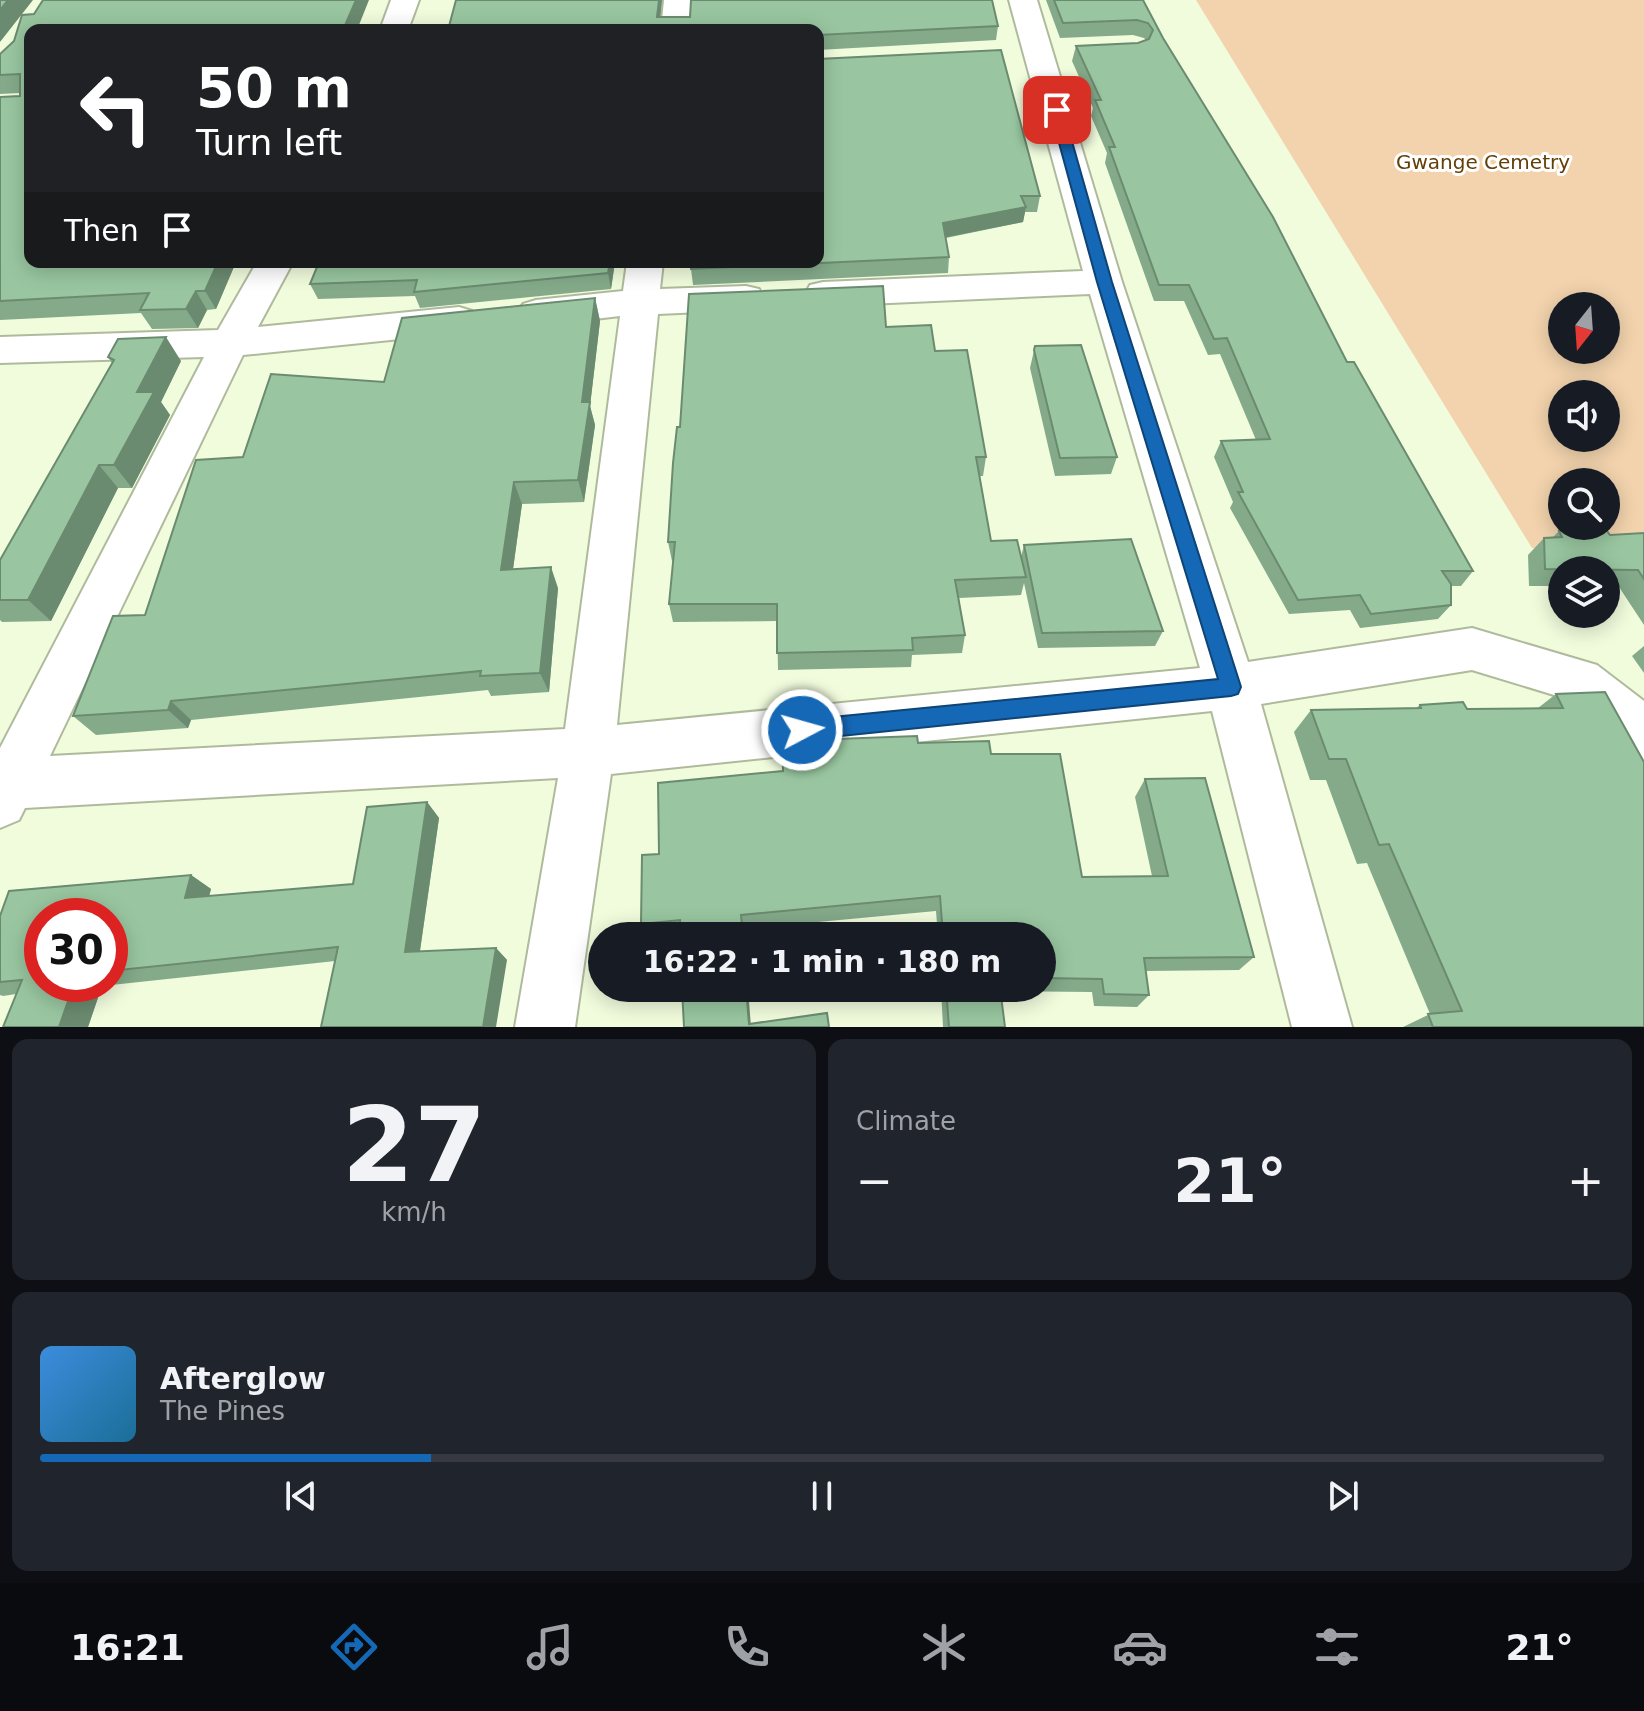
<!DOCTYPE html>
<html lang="en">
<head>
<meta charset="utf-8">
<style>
	body { margin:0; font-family:"DejaVu Sans",sans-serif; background:#20242c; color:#f1f3f6; height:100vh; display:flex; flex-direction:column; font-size:30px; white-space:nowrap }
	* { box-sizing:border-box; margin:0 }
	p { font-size:26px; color:#9ea1a6 }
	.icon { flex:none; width:44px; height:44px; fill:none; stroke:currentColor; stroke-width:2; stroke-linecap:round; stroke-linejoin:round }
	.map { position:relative; height:1027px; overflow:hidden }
	.panel { display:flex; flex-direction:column; gap:12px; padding:12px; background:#0d0f14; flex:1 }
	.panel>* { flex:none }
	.guide { position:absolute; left:24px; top:24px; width:800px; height:244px; border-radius:16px; box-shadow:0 4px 20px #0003; background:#202124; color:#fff; overflow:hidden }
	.needle { width:52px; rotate:197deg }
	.tools { position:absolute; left:1548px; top:292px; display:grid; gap:16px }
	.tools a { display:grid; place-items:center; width:72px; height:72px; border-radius:50%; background:#171b24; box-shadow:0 4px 20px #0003; font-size:40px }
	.speed { position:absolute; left:24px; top:898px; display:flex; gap:16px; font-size:40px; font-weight:700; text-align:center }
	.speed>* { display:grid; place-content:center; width:104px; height:104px; border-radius:50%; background:#171b24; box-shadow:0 4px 20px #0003; line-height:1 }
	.speed .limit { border:12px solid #d22; background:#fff; color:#111 }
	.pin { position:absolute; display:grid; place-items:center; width:68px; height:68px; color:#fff; margin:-34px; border-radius:16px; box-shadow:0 4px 12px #0006 }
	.me { position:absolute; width:88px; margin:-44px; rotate:84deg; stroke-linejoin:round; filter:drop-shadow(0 0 6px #0008) }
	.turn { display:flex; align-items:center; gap:28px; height:168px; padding:0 40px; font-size:36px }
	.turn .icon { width:104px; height:104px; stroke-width:2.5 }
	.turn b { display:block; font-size:56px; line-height:68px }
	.then { display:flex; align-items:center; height:76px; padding:0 40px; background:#0003; gap:16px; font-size:30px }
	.big { font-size:60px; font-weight:800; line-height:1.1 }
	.panel .tile { flex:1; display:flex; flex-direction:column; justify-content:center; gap:12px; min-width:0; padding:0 28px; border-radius:16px; background:#20242c }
	.panel .dial { align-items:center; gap:0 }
	.dial b { font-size:104px; line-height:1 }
	.song { display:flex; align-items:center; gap:24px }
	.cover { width:96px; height:96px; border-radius:12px; background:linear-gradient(135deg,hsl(210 70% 55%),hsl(200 70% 35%)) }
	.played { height:8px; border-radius:4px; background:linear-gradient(90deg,#1568b6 25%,#363941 25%) }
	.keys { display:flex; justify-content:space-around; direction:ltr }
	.heat { display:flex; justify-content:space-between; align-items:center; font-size:44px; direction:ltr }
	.panel .tiles { flex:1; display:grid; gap:12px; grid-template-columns:1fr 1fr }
	.tile:last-child { grid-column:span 2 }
	.trip { position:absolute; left:588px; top:922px; width:468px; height:80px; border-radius:40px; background:#171b24; box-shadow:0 4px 20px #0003; font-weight:800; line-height:80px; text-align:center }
	.tabs { display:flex; height:128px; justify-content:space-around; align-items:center; background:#090b0e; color:#9ea1a6 }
	.tabs .icon { width:56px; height:56px }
	.tabs .current { color:#1568b6 }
	.tabs b { font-size:36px; color:#f1f3f6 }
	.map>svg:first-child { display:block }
</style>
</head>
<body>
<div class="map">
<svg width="1644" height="1027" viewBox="0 0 1644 1027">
	<rect width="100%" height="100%" fill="#f1fcdd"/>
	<!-- green -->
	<path fill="#f2d3ad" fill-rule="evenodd" d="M1196,0H1644V548H1532ZM1562,306H1606V350H1562ZM1562,394H1606V438H1562ZM1562,482H1606V526H1562Z"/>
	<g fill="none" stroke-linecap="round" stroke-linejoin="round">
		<defs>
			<path id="street" d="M391,0H419L408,30H380Z
				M664,0H692L689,30H661Z
				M1009,0H1037L1122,282L1248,662L1472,628L1597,665L1644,701V764L1626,757L1613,737L1564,698L1472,670L1261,704L1352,1027H1292L1212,711L611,774L575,1027H515L558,778L25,808L19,820L0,828V748L204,357L0,363V337L218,330L257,262H293L258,327L459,307L472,311L478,320L472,329L459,333L243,355L50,756L565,729L620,316L536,326L523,322L517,313L523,304L536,300L623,291L627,262H663L660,289L746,286L759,289L764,298L759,307L746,310L658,314L617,725L1200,668L1090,294L823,306L810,303L805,294L810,285L823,282L1083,271Z"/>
		</defs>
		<!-- street casing -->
		<use href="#street" stroke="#afba9d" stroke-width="4"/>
		<!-- street -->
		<use href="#street" fill="#fff" fill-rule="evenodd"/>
	</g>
	<!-- wall -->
	<path fill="#84aa8a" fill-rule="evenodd" d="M456,0H662L660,17H690L691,0H992L998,26L996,40L818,50V30H448Z
		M1046,0H1143L1163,38L1347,362L1473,571L1461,586H1451V605L1438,619L1360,628L1350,610L1289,614L1230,508L1233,502L1214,457L1221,441L1256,440L1220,354L1208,355L1184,301H1154L1105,163L1107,153L1091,116L1093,108L1072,61L1076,46L1138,43L1146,40L1144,38L1133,35L1060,38Z
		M30,30L236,262L216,309L207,310L198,328L152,329L141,313L0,320V97L20,96V93L0,94V54Z
		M818,59L1040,196L1037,212H1025L1023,222L946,238L949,257L948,273L693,285L691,269Z
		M615,262L611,289L420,308L415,296L318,299L310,284Z
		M595,298L600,321L590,406L595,425L584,502L522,504L513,569L558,588L549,692L491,696L488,690L191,720L188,728L96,735L73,716L145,615L243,457L384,382Z
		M886,327L935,351L986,457L983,476H980L991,541L1021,557L1024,545L1163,631L1155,646L1038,648L1024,583L1021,595L959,598L965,635L962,653L912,655L911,667L778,670L777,621L673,622L669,604L673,561H672L668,542L680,427Z
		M1035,346L1117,457L1111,474L1055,476L1030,368Z
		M108,357L181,361L161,402L170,415L132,488H118L51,621L2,622L0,620V560L112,363Z
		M1559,531L1610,535L1644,533V625L1619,587H1606V570H1562V586H1529L1528,555L1544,538H1552Z
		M1644,646V673L1632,656Z
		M1605,692L1644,1027H1403L1430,1014L1367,863L1357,864L1326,780H1310L1294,732L1311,710L1416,708L1420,705L1467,709L1538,708L1556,694Z
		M918,743L991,754L1082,877L1152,876L1135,797L1145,779L1254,957L1239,970L1145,971L1149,995L1137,1007L1094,1006L1092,992L1001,991L1005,1027H943L941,988H1042V936H938L936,911L670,936H646L641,924L659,854L783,771Z
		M427,802L439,818L420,951L496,948L507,960L335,961L102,986L88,1027H3L16,994L3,996L0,995V916L191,875L211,889L209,896L353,884ZM110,916V984H42Z"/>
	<!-- shaded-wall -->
	<path fill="#6b8b70" d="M8,0H33L0,42V10Z
		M356,0H369L357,30H343Z
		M659,0H662L659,30L657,17Z
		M1026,207L1023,222L942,238L943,223Z
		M218,262H236L216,309L205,291Z
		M610,262H615L611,289L608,273Z
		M196,291L207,310L198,328L186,309Z
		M595,298L600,321L590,406L595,425L584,502L578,480L582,402Z
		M166,337L181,361L161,402L170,415L132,488L114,465L137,392Z
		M99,465L118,488L51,621L28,600Z
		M514,482L522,504L510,591L501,570Z
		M551,567L558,588L549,692L540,673Z
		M171,701L191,720L188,728L168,710Z
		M427,802L439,818L418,964L405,952Z
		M191,875L211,889L205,912L185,898Z
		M496,948L507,960L496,1027H483Z
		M74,984H98L102,986L88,1027H59Z
		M746,988H748L751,1027L749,1024Z"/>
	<!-- building -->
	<path fill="#99c6a0" stroke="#6b8b70" stroke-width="2" d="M0,0H8L0,10Z
		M43,0H356L343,30H30V262H218L205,291H196L186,309L140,310L149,293L0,301V97L20,96V74L0,75V54L14,41L22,15L34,14Z
		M456,0H659L657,17H690L691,0H992L998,26L818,35V30H448Z
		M1054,0H1143L1163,38L1273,217L1347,362H1354L1473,571H1442L1451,584V605L1371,614L1360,595L1298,600L1238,492H1243L1221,441L1270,439L1227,338L1214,339L1189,285H1159L1109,147H1115L1095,100H1101L1076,46L1138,43L1149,39L1153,30L1148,23L1137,20L1063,23Z
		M1001,50L1040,196H1021L1026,207L943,223L949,257L691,269V262H818V59Z
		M319,262H610L608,273L414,292L417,280L310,284Z
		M883,286L886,327L931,325L935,351L967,350L986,457H976L991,541L1017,540L1026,577L955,580L965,635L912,638L913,650L777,653V604H669L675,542H668L673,463L677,427H680L689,294Z
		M595,298L582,402H590L578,480L514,482L501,570L551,567L540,673L480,676L481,671L171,701L168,710L73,716L113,616L145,615L196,460L243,457L271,374L384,382L402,318Z
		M166,337L137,392H154L114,465H99L28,600H0V560L114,360L108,357L118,339Z
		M1081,345L1117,457L1060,458L1034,350L1035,346Z
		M1559,531H1607L1610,535L1644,533V579L1638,570L1545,569L1544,538L1562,537Z
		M1131,539L1163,631L1042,633L1024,545Z
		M1605,692L1644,762V1027H1433L1428,1014L1462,1011L1389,844L1379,845L1346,759H1329L1311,710L1421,708L1420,705L1463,702L1467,709L1563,708L1556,694Z
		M917,736L918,743L989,741L991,754H1060L1082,877L1168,876L1145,779L1205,778L1254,957L1144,958L1149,995L1104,994L1102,979L1042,978V936H943L940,896L741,915L743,936H681L680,920L641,924L642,855L659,854L658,783L783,771L782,741Z
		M427,802L405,952L496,948L483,1027H321L338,947L110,971V916H42V984H74L59,1027H3L22,980L0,982V916L9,891L191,875L185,898L353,884L367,807Z
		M682,988H746L749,1024L827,1013L829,1027H684Z
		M946,988H1000L1005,1027H949Z"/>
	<!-- route -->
	<path fill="#1568b6" stroke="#0e4476" stroke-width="2" d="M1057,106L1063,110L1112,282L1241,687L1238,694L1231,696L802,740L795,737L792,730L795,723L802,720L1218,679L1097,282L1050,110Z"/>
	<g text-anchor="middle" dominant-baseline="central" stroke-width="6" stroke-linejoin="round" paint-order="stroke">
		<!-- far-park labels -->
		<g font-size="20" fill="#623f06" stroke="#fff">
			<text x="1483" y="162">Gwange Cemetry</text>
		</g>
	</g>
</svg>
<div class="tools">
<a><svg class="needle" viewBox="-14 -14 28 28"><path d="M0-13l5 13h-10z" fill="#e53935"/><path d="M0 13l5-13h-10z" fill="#9ea1a6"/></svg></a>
<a><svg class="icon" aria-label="sound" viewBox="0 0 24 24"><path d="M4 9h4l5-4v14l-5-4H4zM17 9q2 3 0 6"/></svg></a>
<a><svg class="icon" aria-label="search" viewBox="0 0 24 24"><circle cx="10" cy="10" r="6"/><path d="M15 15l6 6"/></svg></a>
<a><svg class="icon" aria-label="layers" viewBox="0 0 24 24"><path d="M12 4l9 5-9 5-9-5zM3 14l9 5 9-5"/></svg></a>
</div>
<div class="speed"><div class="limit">30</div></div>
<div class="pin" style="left:1057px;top:110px;background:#d93025"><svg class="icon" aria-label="arrive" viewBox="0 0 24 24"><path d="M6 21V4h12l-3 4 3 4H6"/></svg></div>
<svg class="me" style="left:802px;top:730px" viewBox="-20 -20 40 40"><circle r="17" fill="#1568b6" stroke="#fff" stroke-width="3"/><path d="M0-11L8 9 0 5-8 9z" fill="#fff"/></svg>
<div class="trip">16:22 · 1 min · 180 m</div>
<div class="guide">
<div class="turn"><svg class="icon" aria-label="left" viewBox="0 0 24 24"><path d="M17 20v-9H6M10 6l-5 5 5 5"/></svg><div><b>50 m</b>Turn left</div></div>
<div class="then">Then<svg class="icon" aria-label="arrive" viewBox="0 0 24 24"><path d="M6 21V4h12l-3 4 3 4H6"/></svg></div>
</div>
</div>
<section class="panel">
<div class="tiles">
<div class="tile dial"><b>27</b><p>km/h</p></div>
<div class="tile"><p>Climate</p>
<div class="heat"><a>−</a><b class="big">21°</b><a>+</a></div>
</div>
<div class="tile">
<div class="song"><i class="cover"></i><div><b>Afterglow</b><p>The Pines</p></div></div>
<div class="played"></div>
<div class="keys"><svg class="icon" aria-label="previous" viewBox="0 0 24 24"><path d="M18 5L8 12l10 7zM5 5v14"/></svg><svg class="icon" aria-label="pause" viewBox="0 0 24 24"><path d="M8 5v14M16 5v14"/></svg><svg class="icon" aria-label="next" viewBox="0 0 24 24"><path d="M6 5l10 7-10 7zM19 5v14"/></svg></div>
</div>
</div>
</section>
<nav class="tabs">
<b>16:21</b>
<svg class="icon current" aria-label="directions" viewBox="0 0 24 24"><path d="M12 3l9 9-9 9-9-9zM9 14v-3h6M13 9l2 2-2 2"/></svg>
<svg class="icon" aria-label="music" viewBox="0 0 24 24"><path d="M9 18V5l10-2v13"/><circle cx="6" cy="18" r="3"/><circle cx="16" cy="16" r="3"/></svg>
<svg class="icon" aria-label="phone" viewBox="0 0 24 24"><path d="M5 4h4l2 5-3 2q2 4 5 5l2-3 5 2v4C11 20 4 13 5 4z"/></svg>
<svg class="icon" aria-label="climate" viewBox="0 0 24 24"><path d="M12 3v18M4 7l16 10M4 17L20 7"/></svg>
<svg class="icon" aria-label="car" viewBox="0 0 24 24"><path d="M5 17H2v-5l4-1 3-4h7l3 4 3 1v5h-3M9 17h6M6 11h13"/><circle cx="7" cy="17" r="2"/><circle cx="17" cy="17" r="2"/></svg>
<svg class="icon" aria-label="filters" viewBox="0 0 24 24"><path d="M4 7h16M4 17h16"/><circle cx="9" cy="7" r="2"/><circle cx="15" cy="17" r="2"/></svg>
<b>21°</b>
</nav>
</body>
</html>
